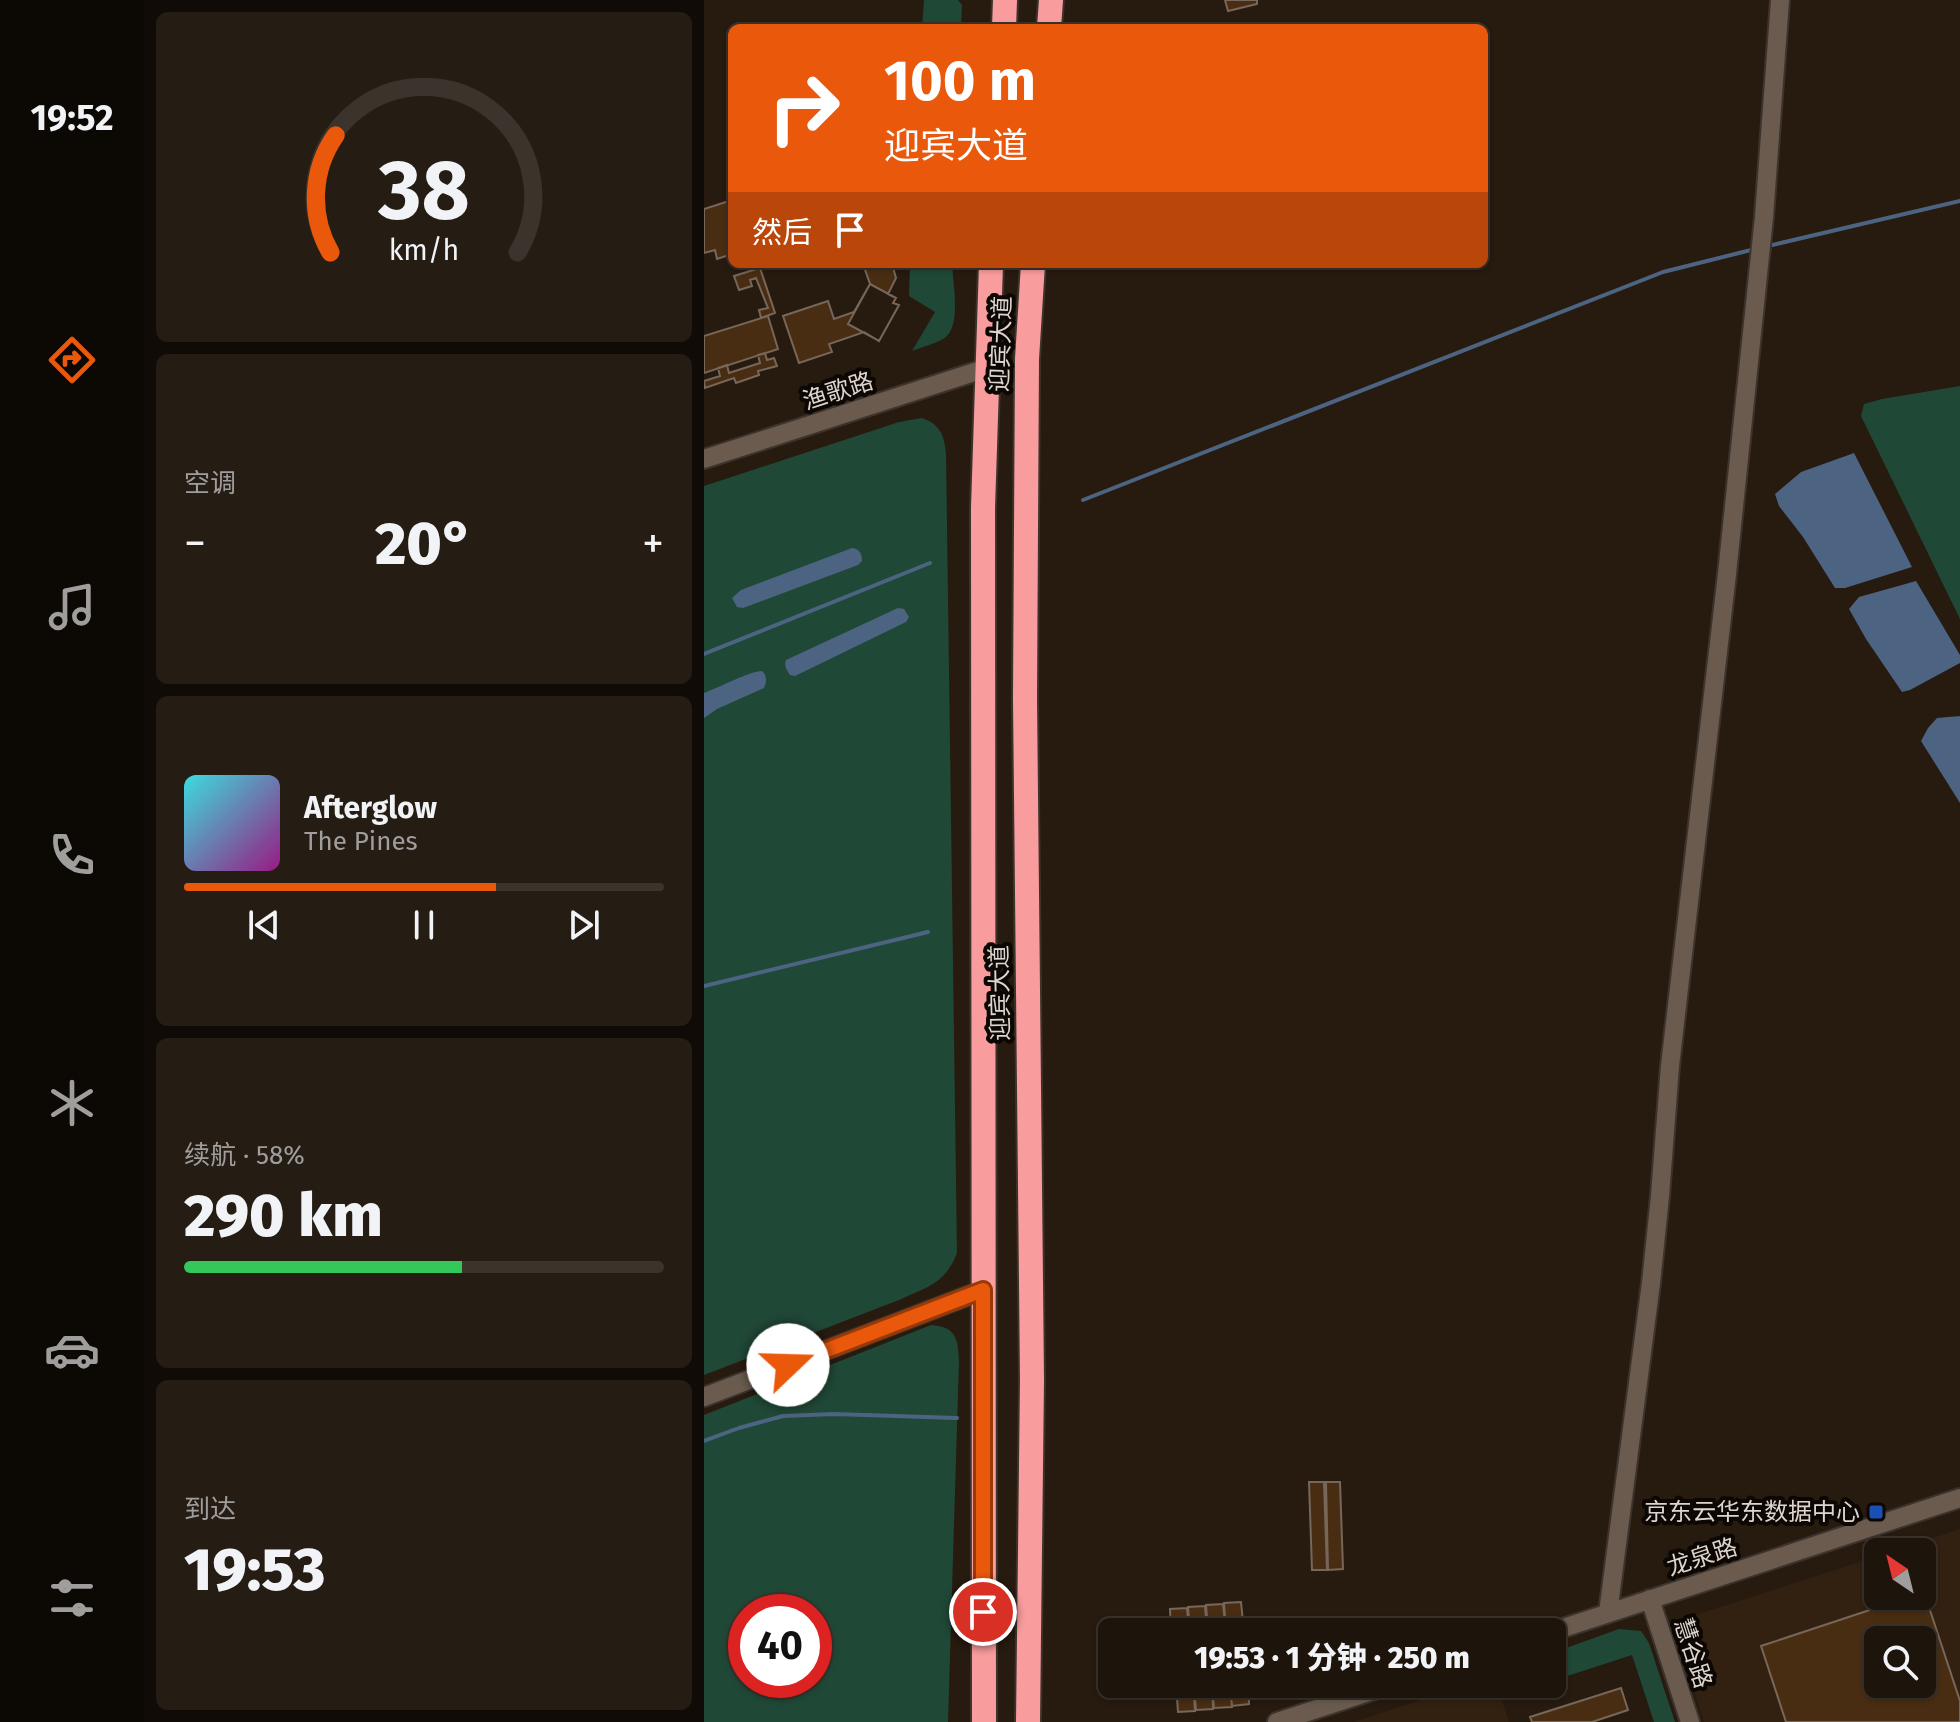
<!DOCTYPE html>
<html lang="zh">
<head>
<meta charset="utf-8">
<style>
	body { margin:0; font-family:"Fira Sans","Noto Sans SC",sans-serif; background:#251d14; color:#f1f3f6; height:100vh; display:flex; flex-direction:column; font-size:30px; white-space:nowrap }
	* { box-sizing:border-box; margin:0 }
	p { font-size:26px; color:#a09e9d }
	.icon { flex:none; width:44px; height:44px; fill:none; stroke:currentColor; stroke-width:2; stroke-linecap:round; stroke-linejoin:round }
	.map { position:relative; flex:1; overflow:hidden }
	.details { display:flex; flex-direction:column; gap:12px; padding:12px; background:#100b06; width:560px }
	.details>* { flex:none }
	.guide { position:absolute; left:24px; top:24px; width:760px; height:244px; border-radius:12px; box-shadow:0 2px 6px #0004,0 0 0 2px #3b332c; background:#ea580c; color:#fff; overflow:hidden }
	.needle { width:52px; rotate:325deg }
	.controls { position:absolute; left:1160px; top:1538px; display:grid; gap:16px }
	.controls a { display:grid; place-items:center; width:72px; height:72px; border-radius:12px; background:#1d140b; box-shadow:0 2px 6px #0004,0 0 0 2px #3b332c; font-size:40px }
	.speed { position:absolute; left:24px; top:1594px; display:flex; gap:16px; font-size:40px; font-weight:700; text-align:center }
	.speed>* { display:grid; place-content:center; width:104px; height:104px; border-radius:50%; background:#1d140b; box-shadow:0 2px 6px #0004,0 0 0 2px #3b332c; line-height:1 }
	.speed .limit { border:12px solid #d22; background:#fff; color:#111 }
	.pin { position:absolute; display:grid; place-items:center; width:68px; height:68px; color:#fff; margin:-34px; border:4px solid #fff; border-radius:50%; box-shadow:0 2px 8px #0007 }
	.me { position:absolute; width:88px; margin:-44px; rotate:69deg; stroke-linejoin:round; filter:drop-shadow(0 0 6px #0008) }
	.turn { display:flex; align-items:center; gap:28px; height:168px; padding:0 24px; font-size:36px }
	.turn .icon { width:104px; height:104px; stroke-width:2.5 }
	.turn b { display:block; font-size:56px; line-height:68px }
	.then { display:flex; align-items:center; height:76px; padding:0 24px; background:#0003; gap:16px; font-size:30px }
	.big { font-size:60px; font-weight:800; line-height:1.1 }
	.details .card { flex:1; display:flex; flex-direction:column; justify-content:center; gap:12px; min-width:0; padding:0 28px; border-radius:12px; background:#251d14 }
	.details .dial { align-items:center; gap:0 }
	.dial svg { height:208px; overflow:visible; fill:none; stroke:#3b332c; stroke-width:7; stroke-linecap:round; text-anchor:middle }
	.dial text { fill:#f1f3f6; stroke:none }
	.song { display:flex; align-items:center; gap:24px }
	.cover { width:96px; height:96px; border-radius:12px; background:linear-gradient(135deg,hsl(180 70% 55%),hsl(310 70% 35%)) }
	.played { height:8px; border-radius:4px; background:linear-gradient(90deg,#ea580c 65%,#3b332c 65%) }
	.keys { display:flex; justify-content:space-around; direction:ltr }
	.heat { display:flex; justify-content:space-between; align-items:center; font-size:44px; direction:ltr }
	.charge { height:12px; border-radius:6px; background:linear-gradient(90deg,#34c759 58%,#3b332c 0) }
	.trip { position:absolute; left:394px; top:1618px; width:468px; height:80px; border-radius:12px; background:#1d140b; box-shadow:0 2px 6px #0004,0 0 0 2px #3b332c; font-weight:800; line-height:80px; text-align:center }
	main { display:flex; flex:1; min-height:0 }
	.tabs { display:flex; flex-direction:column; width:144px; justify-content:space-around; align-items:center; background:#0c0804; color:#a09e9d }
	.tabs .icon { width:56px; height:56px }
	.tabs .current { color:#ea580c }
	.tabs b { font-size:36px; color:#f1f3f6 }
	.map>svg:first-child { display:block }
</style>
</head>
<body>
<main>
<nav class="tabs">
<b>19:52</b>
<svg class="icon current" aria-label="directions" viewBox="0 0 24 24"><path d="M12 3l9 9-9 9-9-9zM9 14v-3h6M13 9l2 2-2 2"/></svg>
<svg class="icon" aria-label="music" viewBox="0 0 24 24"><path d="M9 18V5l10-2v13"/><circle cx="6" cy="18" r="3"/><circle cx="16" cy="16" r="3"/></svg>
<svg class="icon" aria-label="phone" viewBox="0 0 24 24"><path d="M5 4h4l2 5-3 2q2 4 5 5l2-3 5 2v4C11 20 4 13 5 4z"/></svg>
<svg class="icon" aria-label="climate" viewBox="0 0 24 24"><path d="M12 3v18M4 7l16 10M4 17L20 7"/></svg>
<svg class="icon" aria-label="car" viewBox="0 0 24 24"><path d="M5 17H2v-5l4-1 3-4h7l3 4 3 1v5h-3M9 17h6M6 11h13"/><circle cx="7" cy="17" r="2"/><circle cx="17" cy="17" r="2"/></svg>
<svg class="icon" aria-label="filters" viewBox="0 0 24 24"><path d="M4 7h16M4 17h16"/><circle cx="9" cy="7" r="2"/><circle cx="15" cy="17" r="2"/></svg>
</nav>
<section class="details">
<div class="card dial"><svg viewBox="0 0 100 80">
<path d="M14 69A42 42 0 1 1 86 69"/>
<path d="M14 69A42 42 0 0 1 16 24" stroke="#ea580c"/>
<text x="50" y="56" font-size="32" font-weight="700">38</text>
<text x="50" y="72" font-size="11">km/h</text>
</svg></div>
<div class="card"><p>空调</p>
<div class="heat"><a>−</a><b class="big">20°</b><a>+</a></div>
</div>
<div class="card">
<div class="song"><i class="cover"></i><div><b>Afterglow</b><p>The Pines</p></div></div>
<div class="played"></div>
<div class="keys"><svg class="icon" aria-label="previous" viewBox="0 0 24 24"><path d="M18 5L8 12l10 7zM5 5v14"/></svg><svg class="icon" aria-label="pause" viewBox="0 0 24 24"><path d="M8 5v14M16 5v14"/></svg><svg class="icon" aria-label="next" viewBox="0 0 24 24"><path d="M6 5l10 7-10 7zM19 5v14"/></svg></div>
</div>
<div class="card"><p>续航 · 58%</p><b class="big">290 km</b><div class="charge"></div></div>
<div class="card"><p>到达</p><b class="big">19:53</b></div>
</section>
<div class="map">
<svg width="1256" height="1722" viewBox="0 0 1256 1722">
	<rect width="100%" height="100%" fill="#271a0f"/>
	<!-- built -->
	<path fill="#322011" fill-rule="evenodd" d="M1256,1529V1722H1000L970,1631V1625L976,1620L1174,1556V1596H1218V1552H1186ZM1174,1640H1218V1684H1174Z
		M765,1684H793L805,1722H650Z"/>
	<!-- green -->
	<path fill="#204837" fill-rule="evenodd" d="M220,0H254L258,5L257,28H218Z
		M206,264H248C249,284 258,329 239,339C230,344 218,347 208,351L231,312L205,296Z
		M1256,386V619L1157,416L1160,404L1178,399Z
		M218,418C236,424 240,435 242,453L253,1253C241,1284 223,1287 195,1300L0,1375V486L195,422Z
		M227,1325C252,1327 254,1338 255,1361L244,1722H0V1415ZM42,1612H110V1680H42Z
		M915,1629L937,1631L945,1643L971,1722H950L928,1655L848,1681V1653Z"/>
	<!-- water -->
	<path fill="#4c6382" d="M1150,453L1208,567L1141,588H1131L1099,537L1075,506L1071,494L1097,472Z
		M148,548C156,549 158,554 158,561L154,565L39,608L33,607L28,598L37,590Z
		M1212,581L1256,655V663L1206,690L1198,692L1162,639L1145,609L1155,597Z
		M194,608L200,609L205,617L202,622L91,676L86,675C82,669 80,666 82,660Z
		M58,671C63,676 63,681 60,688L13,709L0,718V693C14,688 46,671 58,671Z
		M1256,716V803L1217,741L1224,728L1233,718Z"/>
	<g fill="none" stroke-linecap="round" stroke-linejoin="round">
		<!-- stream -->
		<path stroke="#4c6382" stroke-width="4" d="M1064,246L1256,201
			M379,500L959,272L1051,249
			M0,654L226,563
			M0,986L224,932
			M0,1441L35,1428L79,1416L130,1414L253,1418"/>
	</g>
	<!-- building -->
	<path fill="#492d13" stroke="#77675a" stroke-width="2" fill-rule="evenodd" d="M521,0H553V4L524,11Z
		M25,201L28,209V254L13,259L11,250L0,253V209Z
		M159,264H188L192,278L184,294L192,298L189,303L195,305L175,341L160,332L125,344L128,352L95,363L79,316L124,301L130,319L150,312L166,284Z
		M56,268L71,313L57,318L55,310L64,308L52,278L46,280L48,286L35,290L30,276Z
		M166,284L192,298L189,303L195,305L175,341L144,324Z
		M64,316L74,349L0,373V336Z
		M61,353L63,360L70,358L73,366L54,371L55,375L32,383L30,378L1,388L0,381L16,376L14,368L23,365L25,373L56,363L54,355Z
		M605,1482H620L623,1570H608Z
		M622,1482H636L639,1569L624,1570Z
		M1220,1592L1256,1701V1722H1082L1057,1646L1208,1596H1218V1593ZM1174,1640H1218V1684H1174Z
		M537,1602L540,1632H522L520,1603Z
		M519,1604L522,1632H504L502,1605Z
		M501,1606L503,1632H486L484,1607Z
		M483,1608L485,1632H467L466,1609Z
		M472,1684H489L491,1711L474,1712Z
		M490,1684H508L509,1709L492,1710Z
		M508,1684H526L528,1707L510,1708Z
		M526,1684H544L545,1704L528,1706Z
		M917,1688L924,1710L888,1722H828L826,1717Z"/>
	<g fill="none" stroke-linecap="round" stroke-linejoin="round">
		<defs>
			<path id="minor" d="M0,459L283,368
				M0,1397L279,1290
				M946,1599L986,1722
				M904,1613L947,1283L956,1196L966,1066L1023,574L1060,217L1076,0
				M847,1632L1256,1498
				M573,1722L689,1684"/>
			<path id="highway" d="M300,28L301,0
				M345,28L347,0
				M280,1722L279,508L287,264
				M324,1722L328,1380L321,698L323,359L329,264"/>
		</defs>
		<!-- minor casing -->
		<use href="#minor" stroke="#3c332d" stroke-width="22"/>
		<!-- highway casing -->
		<use href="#highway" stroke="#3c332d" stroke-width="28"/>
		<!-- minor -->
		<use href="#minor" stroke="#6a5b4e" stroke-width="18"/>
		<!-- highway -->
		<use href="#highway" stroke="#f99c9d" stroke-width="24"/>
	</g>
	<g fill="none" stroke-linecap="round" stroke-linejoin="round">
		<defs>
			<path id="route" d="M84,1365L279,1290V1612"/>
		</defs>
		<!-- route casing -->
		<use href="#route" stroke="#983908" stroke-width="20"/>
		<!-- route -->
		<use href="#route" stroke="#ea580c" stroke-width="14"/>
	</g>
	<!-- markers -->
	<rect fill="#1a4fb4" stroke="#0c0703" stroke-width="3" x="1164" y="1504" width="16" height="16" rx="4"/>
	<g text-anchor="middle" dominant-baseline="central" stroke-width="8" stroke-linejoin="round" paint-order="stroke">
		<!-- street labels -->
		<g font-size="24" fill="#ddd4cd" stroke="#0c0703">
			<text transform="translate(297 344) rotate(-88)">迎宾大道</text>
			<text transform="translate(134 391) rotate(-18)">渔歌路</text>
			<text transform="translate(296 993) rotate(-91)">迎宾大道</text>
			<text transform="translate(998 1557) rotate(-18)">龙泉路</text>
			<text transform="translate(989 1653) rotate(72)">慧谷路</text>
		</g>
		<!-- poi labels -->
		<g font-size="24" fill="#ddd4cd" stroke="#0c0703" text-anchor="end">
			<text x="1156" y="1512">京东云华东数据中心</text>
		</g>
	</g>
</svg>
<div class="controls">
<a><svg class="needle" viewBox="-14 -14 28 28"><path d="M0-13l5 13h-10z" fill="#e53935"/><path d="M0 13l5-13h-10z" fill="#a09e9d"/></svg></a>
<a><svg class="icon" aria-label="search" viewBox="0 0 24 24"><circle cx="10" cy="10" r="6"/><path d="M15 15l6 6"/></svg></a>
</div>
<div class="speed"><div class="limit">40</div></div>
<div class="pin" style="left:279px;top:1612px;background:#d93025"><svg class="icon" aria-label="arrive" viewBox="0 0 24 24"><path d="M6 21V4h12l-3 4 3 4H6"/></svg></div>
<svg class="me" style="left:84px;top:1365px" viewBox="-20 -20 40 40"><circle r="19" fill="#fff"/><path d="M0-13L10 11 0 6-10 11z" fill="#ea580c"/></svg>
<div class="trip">19:53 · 1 分钟 · 250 m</div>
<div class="guide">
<div class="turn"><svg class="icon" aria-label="right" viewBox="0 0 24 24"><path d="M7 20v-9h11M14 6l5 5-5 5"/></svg><div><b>100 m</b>迎宾大道</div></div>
<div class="then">然后<svg class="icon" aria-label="arrive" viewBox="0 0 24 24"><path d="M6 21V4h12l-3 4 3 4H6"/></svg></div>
</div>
</div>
</main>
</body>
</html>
